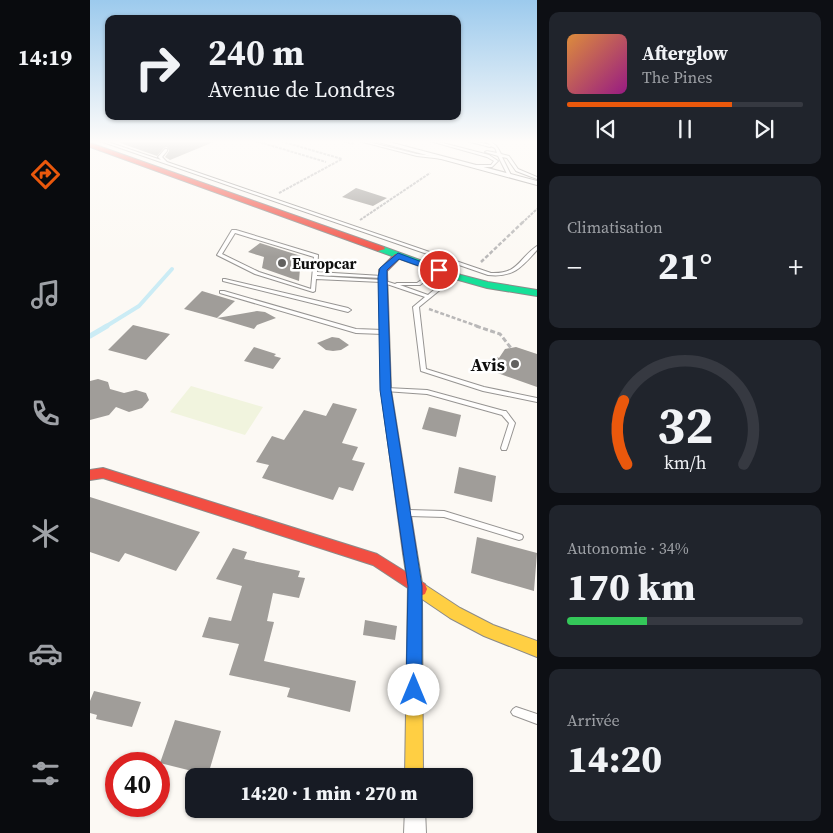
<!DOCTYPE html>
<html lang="fr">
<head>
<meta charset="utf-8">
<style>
	body { margin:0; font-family:"Source Serif 4",serif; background:#20242c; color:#f1f3f6; height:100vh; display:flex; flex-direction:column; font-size:19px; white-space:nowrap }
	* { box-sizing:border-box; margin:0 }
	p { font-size:16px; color:#9ea1a6 }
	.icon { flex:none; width:28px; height:28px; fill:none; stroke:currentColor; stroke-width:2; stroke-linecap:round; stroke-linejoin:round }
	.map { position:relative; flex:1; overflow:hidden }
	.panel { display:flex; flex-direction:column; gap:12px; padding:12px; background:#0d0f14; width:296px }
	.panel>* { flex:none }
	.top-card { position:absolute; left:15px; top:15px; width:356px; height:105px; border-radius:10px; box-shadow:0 1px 4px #0004; background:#171b24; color:#f1f3f6; overflow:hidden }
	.speed { position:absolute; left:15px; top:752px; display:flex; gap:10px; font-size:25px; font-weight:700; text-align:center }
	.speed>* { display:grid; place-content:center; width:65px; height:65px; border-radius:50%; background:#171b24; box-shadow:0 1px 4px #0004; line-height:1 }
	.speed .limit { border:8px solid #d22; background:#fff; color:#111 }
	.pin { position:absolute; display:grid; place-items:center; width:42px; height:42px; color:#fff; margin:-21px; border:2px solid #fff; border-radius:50%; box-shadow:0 1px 5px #0007 }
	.me { position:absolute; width:55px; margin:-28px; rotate:0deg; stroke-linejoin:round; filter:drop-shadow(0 0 4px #0008) }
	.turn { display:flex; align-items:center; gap:18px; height:105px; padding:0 20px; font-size:22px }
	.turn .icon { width:65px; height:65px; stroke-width:2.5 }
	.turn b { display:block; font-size:35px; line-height:42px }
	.big { font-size:38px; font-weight:800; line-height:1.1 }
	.panel .widget { flex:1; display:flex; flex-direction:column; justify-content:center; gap:8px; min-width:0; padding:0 18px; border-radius:10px; background:#20242c }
	.panel .dial { align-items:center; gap:0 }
	.dial svg { height:130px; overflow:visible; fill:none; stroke:#363941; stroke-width:7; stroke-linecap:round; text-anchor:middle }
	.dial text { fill:#f1f3f6; stroke:none }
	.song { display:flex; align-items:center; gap:15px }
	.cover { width:60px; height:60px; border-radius:8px; background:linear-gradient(135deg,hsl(30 70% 55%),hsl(310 70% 35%)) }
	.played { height:5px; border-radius:2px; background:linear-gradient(90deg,#ea580c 70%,#363941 70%) }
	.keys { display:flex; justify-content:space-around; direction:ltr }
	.heat { display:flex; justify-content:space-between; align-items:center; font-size:28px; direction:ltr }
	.charge { height:8px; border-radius:4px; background:linear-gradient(90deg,#34c759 34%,#363941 0) }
	.trip { position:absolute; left:95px; top:768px; width:288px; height:50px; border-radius:10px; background:#171b24; box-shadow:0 1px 4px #0004; font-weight:800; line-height:50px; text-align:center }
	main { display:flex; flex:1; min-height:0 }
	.tab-bar { display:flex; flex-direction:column; width:90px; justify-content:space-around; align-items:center; background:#090b0e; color:#9ea1a6 }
	.tab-bar .icon { width:35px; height:35px }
	.tab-bar .selected { color:#ea580c }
	.tab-bar b { font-size:22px; color:#f1f3f6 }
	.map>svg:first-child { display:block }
</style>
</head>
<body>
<main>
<nav class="tab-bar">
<b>14:19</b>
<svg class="icon selected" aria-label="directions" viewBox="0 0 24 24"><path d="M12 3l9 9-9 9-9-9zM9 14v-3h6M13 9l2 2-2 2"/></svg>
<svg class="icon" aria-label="music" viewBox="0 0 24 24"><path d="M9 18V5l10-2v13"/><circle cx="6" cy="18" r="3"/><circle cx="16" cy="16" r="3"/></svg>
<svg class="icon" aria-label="phone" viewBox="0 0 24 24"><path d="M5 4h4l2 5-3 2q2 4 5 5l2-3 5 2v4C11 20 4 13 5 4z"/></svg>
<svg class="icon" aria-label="climate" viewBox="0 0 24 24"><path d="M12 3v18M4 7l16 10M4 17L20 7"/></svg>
<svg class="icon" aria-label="car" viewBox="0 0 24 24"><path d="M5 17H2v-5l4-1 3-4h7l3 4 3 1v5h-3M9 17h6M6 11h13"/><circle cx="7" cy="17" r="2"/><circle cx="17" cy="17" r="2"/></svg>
<svg class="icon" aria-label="filters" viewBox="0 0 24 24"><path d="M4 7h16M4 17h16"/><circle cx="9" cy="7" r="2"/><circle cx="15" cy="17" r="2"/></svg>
</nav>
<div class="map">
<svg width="447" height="833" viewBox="0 0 447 833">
	<rect width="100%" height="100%" fill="#fcf9f4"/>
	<!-- pitch -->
	<path fill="#f1f4de" d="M101,386L173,407L155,435L80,412Z"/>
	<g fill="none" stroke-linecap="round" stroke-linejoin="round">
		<!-- stream-far1 -->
		<path stroke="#cbecf5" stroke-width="4" d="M15,327L49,306L82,269"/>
		<!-- stream -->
		<path stroke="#cbecf5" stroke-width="5" d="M0,336L17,326"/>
	</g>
	<!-- building -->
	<path fill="#a09d99" d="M30,141H126L80,160L75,157L79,151L77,147L74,148L67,156L30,143Z
		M266,188L297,198L283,206L252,197Z
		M170,243L211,256L209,281L172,268L174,257L158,252Z
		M112,291L145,301L127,318L94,309Z
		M167,311L175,312L186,318L167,325L164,329L127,318Z
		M43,325L80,334L56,360L18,350Z
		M242,337L249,338L259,345L251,350L243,351L236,350L227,343Z
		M164,347L186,354L184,356L191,358L183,369L154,361Z
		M426,347L447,354V387L399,370L407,357L409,358L415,349Z
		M8,379L18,382L20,389L34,393L46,390L56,393L59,400L52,408L39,412L26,407L19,415L0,420V381Z
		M243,403L267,409L252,443L268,447L262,460L275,463L263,491L249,487L243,500L172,478L179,465L166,462L182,436L194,440L214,410L236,416Z
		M339,407L371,415L366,437L332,429Z
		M369,467L406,476L402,502L364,493Z
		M0,497L110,532L86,571L35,553L29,562L0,552Z
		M387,537L447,553L444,591L381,573Z
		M143,548L157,552L154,559L210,571L208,577L215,578L209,598L183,593L177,621L184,622L174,661L266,681L260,712L197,697L200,688L139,675L149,644L112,637L119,617L141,621L152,586L126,579Z
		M275,620L307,626L305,640L273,635Z
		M4,691L51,702L42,727L6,719L7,715L0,713V701Z
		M85,720L131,731L118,775L70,763Z"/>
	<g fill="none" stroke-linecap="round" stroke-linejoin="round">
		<defs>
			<path id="lane" d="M10,141H15L71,160L68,157L75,149H77V151L72,157L77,162L401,273C429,274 428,259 447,246V250C432,267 423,278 398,275Z
				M269,141H274L327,154L353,157L355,158L353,159L327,156Z
				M340,141H345L399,155L408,161L402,167H383L382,166L384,165H401L404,161L397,157Z
				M377,141H382L401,145L394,141C403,140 408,147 411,154L419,156L428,169L447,177V179L426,171L417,158L412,157L421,175L418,176L408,156L395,152L397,151L407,153L405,148L401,146L400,147Z
				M142,230H146L228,255L227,272L292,276L294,277L292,278L227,275V276L292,280L305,284L307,283H327L337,276L339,277V278L330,285H310L338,295L352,283H356V285L329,307L336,369L394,387L447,398V402L393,391L331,371L323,307L335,297L291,282L226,279L225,291L223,292L165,274L127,255ZM145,233L224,257L221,289L169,272L132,254Z
				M133,279H135L258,308L261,310L258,312L133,281Z
				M130,291H134L266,329L293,330L296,332L293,334L266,333L130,293Z
				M297,388L337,390L414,411H416L425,423L417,448L416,450H412L411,448L419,423L412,415L337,394L295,391L294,390L295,389Z
				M319,510L354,511L429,534L432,535L433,537L432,539L429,540L354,517L319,516L316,515L315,513L316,511Z
				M426,707L447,714V724L423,715L421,712L423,709Z"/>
			<path id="street" d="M285,141H295L447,181V185Z
				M315,809H335L336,833H314Z"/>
			<path id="fast" d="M288,247H294L371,275L398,282L447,290V296L397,288L365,279L288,251Z"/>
			<path id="slow" d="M320,547L325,549L327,553L332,583L370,608L403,625L447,641V657L394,636L360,618L332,599L333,776H315L318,586L313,553L315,549Z"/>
			<path id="jam" d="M0,143L294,247L295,249L288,251L0,147Z
				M305,254L312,256L297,271L301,390L327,553L325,557L320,559L315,557L313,553L291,390L289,270Z
				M13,468L287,554L335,584L337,589L335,594L330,596L283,565L13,478L0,480V470Z"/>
		</defs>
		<!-- lane casing -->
		<use href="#lane" stroke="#969492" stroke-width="2"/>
		<!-- street casing -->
		<use href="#street" stroke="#969492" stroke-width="2"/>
		<!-- fast casing -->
		<use href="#fast" stroke="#8c8b89" stroke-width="2"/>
		<!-- slow casing -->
		<use href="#slow" stroke="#8c8b89" stroke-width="2"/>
		<!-- jam casing -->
		<use href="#jam" stroke="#8c8b89" stroke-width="2"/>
		<!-- path-far2 -->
		<path stroke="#b9b8b8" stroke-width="2" stroke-dasharray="3 1" stroke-linecap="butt" d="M166,141L236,162
			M253,141L264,144
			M189,193L252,159L190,141
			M270,220L340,173
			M432,223L447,209"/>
		<!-- path-far1 -->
		<path stroke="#b9b8b8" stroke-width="2.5" stroke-dasharray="4 2" stroke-linecap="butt" d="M391,262L433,222
			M339,309L390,327"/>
		<!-- path -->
		<path stroke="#b9b8b8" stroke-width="3" stroke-dasharray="5 2.5" stroke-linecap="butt" d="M386,326L410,334L421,348"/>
		<!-- lane -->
		<use href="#lane" fill="#fffefd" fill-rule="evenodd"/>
		<!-- street -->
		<use href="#street" fill="#fffefd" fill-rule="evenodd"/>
		<!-- fast -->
		<use href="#fast" fill="#16e098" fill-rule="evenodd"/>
		<!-- slow -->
		<use href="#slow" fill="#ffcf43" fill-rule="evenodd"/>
		<!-- jam -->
		<use href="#jam" fill="#f24e42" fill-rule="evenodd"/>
	</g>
	<!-- sky -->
	<linearGradient id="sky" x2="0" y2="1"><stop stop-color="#9ccaed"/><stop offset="0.55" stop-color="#fefcfa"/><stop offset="1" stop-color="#fefcfa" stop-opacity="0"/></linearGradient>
	<rect width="447" height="257" fill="url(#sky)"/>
	<!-- route -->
	<path fill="#1a73e8" stroke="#114b97" d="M308,253L353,270L346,272L309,259L297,270V277L301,390L332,586V690L330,695L324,698L318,695L316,690L318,586L290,390L288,277L290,268Z"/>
	<!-- markers -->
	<g fill="#62615f" stroke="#fff" stroke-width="2">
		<circle cx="192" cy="263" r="5"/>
		<circle cx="425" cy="364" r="5"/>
	</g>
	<g text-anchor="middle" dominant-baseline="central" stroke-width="5" stroke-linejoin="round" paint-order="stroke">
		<!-- far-poi labels -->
		<g font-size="15" font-weight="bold" fill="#0f0f0f" stroke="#fff" text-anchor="start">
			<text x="202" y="263">Europcar</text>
		</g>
		<!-- poi labels -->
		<g font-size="18" font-weight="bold" fill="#0f0f0f" stroke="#fff" text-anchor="end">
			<text x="415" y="364">Avis</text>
		</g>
	</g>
</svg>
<div class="speed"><div class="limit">40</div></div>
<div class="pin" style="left:349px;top:270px;background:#d93025"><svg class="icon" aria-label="arrive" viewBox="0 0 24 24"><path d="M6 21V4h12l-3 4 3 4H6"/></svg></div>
<svg class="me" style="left:324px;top:690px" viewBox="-20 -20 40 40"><circle r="19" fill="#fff"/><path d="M0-13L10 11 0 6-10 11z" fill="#1a73e8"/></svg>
<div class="trip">14:20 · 1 min · 270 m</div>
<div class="top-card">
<div class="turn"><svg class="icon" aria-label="right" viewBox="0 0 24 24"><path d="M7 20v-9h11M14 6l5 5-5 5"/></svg><div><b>240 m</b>Avenue de Londres</div></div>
</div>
</div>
<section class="panel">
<div class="widget">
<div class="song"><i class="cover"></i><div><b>Afterglow</b><p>The Pines</p></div></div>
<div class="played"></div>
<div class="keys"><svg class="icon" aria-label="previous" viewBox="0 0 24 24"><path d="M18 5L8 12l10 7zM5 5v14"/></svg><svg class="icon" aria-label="pause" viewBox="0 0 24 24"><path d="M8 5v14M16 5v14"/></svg><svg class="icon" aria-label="next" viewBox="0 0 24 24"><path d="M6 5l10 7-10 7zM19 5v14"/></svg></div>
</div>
<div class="widget"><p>Climatisation</p>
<div class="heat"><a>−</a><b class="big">21°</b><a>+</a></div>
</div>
<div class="widget dial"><svg viewBox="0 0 100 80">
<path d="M14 69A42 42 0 1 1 86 69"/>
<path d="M14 69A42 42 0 0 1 12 30" stroke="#ea580c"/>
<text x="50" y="56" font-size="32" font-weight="700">32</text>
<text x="50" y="72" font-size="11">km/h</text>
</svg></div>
<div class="widget"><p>Autonomie · 34%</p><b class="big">170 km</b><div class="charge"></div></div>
<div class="widget"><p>Arrivée</p><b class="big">14:20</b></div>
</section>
</main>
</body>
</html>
